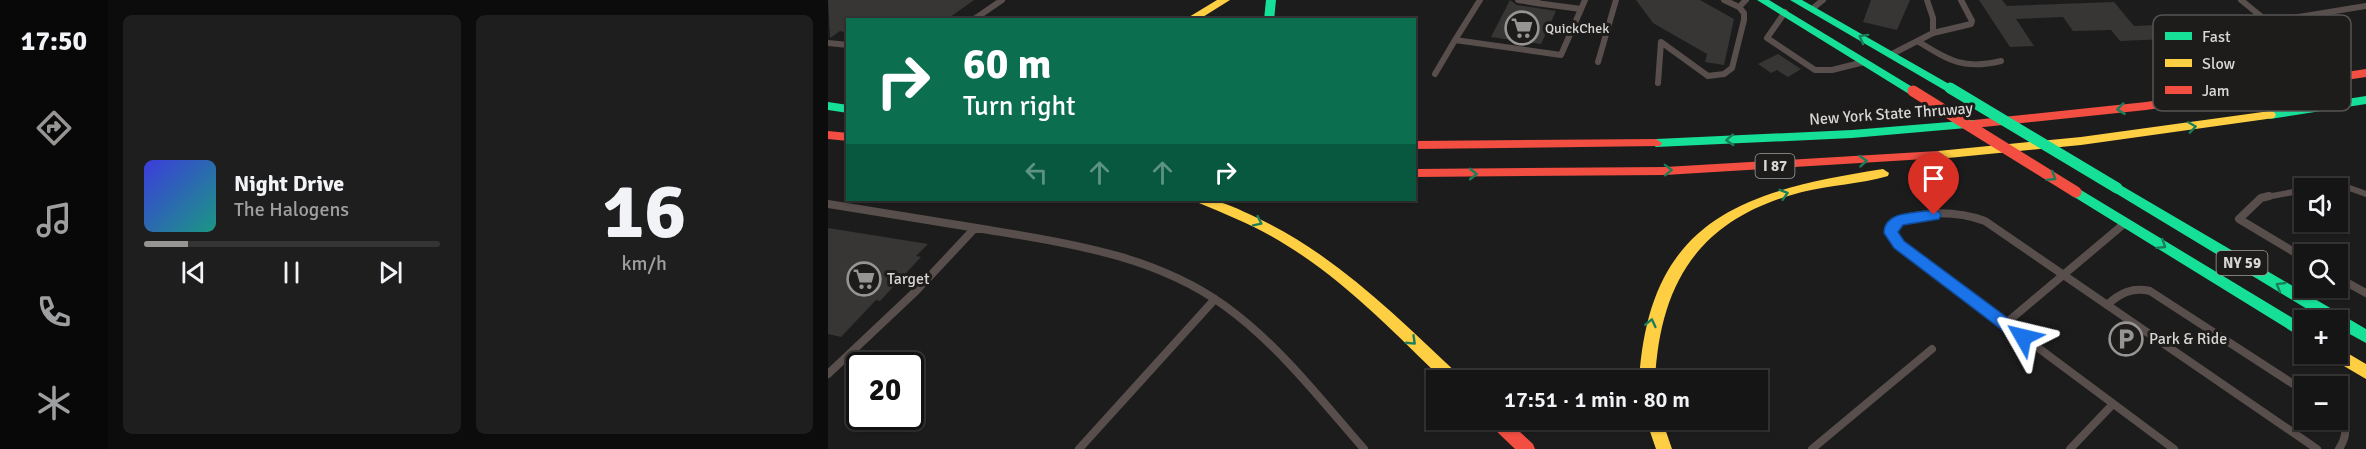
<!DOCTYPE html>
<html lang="en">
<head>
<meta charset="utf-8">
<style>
	body { margin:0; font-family:Signika,sans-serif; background:#1f1e1e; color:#f1f3f6; height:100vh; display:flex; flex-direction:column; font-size:22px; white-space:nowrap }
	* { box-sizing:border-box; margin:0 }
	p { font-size:20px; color:#9e9fa0 }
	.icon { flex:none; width:33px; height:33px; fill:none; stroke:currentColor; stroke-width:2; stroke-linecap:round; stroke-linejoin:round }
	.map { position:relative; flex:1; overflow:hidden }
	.panel { display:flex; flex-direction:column; gap:15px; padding:15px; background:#0c0c0c; width:720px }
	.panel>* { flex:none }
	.top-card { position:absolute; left:18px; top:18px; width:570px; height:183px; border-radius:0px; box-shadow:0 2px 4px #0004,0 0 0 2px #353434; background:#0b6e4f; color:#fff; overflow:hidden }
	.buttons { position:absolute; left:1466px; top:178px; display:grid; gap:12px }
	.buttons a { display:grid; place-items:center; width:54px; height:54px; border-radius:0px; background:#161515; box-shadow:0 2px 4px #0004,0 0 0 2px #353434; font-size:30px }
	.speed { position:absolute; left:18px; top:352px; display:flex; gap:12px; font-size:30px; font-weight:700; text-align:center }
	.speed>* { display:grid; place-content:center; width:78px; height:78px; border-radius:50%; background:#161515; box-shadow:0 2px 4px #0004,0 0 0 2px #353434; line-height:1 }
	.speed .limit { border:3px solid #111; border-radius:9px; background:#fff; color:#111 }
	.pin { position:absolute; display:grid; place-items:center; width:51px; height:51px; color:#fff; margin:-62px -26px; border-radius:50% 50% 50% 0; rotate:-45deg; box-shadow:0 0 6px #0007 }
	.pin .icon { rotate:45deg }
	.me { position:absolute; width:66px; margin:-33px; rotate:307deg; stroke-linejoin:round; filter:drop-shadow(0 0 4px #0008) }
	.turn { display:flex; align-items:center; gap:21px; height:126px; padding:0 18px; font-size:27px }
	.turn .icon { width:78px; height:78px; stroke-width:2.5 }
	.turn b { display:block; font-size:42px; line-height:51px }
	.lanes { display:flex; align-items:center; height:57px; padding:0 18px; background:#0003; justify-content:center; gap:30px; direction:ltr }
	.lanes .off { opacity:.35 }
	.panel .widget { flex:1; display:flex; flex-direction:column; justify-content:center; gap:9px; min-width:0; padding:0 21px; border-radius:9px; background:#1f1e1e }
	.panel .dial { align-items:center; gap:0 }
	.dial b { font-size:78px; line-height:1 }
	.song { display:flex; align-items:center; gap:18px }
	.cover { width:72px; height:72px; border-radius:9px; background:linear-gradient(135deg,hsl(240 70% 55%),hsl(170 70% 35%)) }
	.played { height:6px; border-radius:3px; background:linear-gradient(90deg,#969594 15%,#353434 15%) }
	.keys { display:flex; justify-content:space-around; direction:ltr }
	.panel .tiles { flex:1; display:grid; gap:15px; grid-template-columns:repeat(2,1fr) }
	.trip { position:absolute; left:598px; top:370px; width:342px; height:60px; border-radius:0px; background:#161515; box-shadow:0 2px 4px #0004,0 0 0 2px #353434; font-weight:600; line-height:60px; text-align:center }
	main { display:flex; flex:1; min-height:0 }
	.menu { display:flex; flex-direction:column; width:108px; justify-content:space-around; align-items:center; background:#090808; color:#9e9fa0 }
	.menu .icon { width:42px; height:42px }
	.menu .active { color:#969594 }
	.menu b { font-size:27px; color:#f1f3f6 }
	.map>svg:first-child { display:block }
</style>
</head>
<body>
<main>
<nav class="menu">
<b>17:50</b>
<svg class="icon active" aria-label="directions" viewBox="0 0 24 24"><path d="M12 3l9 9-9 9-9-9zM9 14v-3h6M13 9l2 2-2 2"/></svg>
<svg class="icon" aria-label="music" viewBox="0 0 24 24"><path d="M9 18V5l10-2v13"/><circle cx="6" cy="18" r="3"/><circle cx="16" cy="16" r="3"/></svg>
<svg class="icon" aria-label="phone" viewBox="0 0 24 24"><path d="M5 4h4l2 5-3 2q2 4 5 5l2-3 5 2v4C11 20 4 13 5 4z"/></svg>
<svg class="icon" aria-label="climate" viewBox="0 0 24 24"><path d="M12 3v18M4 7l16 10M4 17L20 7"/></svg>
</nav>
<section class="panel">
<div class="tiles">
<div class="widget">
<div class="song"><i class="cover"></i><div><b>Night Drive</b><p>The Halogens</p></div></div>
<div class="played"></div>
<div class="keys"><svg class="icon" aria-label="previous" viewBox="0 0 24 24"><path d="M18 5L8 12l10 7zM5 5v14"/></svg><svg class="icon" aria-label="pause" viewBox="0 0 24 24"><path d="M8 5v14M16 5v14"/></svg><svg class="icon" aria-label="next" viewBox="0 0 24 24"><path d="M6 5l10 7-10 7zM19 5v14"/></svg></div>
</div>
<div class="widget dial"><b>16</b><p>km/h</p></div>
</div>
</section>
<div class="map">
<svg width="1538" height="449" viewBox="0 0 1538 449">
	<rect width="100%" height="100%" fill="#1d1c1c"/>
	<!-- building -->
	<path fill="#373635" d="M0,0H146L118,20H20V33L12,31L2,38Z
		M682,0L689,5L728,11L713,44L663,37Z
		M808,0H872L906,19L896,65L877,62L879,54L825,23Z
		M1043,0H1082L1069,30L1035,22Z
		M1151,0H1174L1179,6L1286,2L1306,26L1371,23L1384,37L1292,41L1283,30L1245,31L1235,17L1188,19L1206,46L1182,47Z
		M950,54L973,69L960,77L949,70L943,73L930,64Z
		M0,228L100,244L88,256L93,257L52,301L48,300L13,337L0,334Z"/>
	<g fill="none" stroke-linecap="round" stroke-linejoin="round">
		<!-- lane-far1 -->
		<path stroke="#584e4b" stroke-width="6" d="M652,0L627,40L733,55L757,0
			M690,0L708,3L709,0
			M896,0L911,7L918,0
			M1413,0L1440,22L1538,6
			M708,3L753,9
			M984,9L995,0
			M957,12L939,38L987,70H1004L1036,62
			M145,20L174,0
			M1105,33L1143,24L1144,21L1133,0
			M1091,42C1122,61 1136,70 1173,61
			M0,43L20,45
			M1064,54L1105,33V18L1099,0
			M770,62L788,0
			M607,74L627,40
			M830,83L833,42L880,76L896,74L904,68L916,20V13L911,7
			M1482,189L1513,185L1538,194
			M1433,198L1476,190"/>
		<!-- lane -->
		<path stroke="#584e4b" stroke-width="8" d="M1441,196L1433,198L1411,219L1476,258
			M0,204C54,213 108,221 161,230C244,244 328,256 397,306C451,345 493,400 536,449
			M1509,277L1538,293
			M1279,305C1292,293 1304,287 1322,291L1476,391
			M1177,324L1297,223
			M0,374L88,291L147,228
			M1509,413C1519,426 1520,435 1511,449
			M251,449L387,299
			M984,449L1104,349
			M1242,449L1285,404
			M1346,449L1071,244L1063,233L1066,223C1093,210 1129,211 1157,221L1489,449"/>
		<!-- fast -->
		<path fill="#16e098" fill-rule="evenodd" d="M438,0H448L446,20H436Z
			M929,0H941L1091,91L1089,94H1081Z
			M962,0H974L1128,88L1126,91H1118Z
			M1538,96V104L1442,119L1436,115L1442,111Z
			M0,102L20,105V113L0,110Z
			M1146,120L1150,121L1152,124L1150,127L1024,138L828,147L822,143L828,139L1024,130Z
			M1289,183L1538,329V343L1509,327V321H1499L1284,191L1283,188Z
			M1248,187L1476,325V339L1243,195L1241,192L1243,189Z"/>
		<!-- slow -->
		<path fill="#ffcf43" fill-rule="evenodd" d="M389,0H402L370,20H356Z
			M1442,111L1446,112L1448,115L1446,118L1253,145L1110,159L1104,155L1110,151L1253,137Z
			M1055,169L1061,173L1060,176C1032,184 1002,185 974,192C873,218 832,280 827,381H811C821,219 914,191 1055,169Z
			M369,200C388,198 404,206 421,214C504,251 567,315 632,376L634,381H616C562,328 509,273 443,236C420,223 395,213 371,203Z
			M1509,347L1538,364V379L1504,359L1501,354H1509Z
			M818,420H834L844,449H828Z"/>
		<!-- jam -->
		<path fill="#f24e42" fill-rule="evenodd" d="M1538,69V77L1318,110L1146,128L1140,124L1146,120L1318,102Z
			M0,131L20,133V141L0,139Z
			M828,139L834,143L832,146L586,149V141Z
			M1110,151L1116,155L1114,158L837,175L586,177V169L837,167Z
			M660,420H679L705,444L707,449H687L662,425Z"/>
		<!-- fast-bridge -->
		<path stroke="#16e098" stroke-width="11" d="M1122,88L1289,188"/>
		<!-- jam-bridge -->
		<path stroke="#f24e42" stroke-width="11" d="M1085,91L1248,192"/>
	</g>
	<!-- one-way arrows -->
	<defs><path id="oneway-chevron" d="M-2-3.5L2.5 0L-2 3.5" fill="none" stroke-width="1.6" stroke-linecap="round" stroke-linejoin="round" transform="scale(1.5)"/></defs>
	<g stroke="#1a7e5a">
		<use href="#oneway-chevron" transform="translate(1035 38) rotate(-151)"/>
		<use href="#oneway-chevron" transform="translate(1293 109) rotate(173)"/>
		<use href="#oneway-chevron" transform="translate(1364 127) rotate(-8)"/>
		<use href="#oneway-chevron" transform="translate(902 140) rotate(177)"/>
		<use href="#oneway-chevron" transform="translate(1035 161) rotate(-4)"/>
		<use href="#oneway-chevron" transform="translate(840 170) rotate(-2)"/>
		<use href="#oneway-chevron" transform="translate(645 174)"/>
		<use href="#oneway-chevron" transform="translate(1224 177) rotate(32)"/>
		<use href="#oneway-chevron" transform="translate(956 194) rotate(-16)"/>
		<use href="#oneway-chevron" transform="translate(430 222) rotate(26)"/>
		<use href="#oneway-chevron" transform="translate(1334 245) rotate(32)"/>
		<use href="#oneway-chevron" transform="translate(1452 286) rotate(-149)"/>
		<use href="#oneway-chevron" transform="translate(823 323) rotate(-77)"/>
		<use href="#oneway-chevron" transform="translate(584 341) rotate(44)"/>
	</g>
	<!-- route -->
	<path fill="#1a73e8" stroke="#114b97" stroke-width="1.5" d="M1106,210L1111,212L1113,215L1111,219L1075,225L1070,232L1076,241L1200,333L1203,337L1200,342L1195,343L1190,342L1066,248L1056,233C1056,210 1090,213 1106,210Z"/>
	<!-- icons -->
	<defs>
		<symbol id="supermarket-ring" viewBox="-11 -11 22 22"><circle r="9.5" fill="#1e1c1b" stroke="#969594" stroke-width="1.5"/><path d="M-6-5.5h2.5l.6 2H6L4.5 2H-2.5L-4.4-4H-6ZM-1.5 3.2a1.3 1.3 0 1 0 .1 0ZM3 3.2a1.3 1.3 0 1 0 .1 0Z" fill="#969594"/></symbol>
		<symbol id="parking-ring" viewBox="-11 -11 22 22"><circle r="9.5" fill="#1e1c1b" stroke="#969594" stroke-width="1.5"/><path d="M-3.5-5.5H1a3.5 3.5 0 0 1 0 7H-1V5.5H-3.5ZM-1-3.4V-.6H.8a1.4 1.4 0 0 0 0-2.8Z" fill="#969594"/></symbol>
	</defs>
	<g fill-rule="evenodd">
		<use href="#supermarket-ring" x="675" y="9" width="38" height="38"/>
		<use href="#supermarket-ring" x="17" y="260" width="38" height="38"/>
		<use href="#parking-ring" x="1279" y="320" width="38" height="38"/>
	</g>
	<g text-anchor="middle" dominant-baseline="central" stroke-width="6" stroke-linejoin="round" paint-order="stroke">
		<!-- far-poi labels -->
		<g font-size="14" fill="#d7d6d5" stroke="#1e1c1b" text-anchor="start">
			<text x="717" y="28">QuickChek</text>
		</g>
		<!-- shield labels -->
		<g fill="#1e1c1b" stroke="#a09e9d" stroke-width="1.5">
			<rect x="927.5" y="154" width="39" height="24" rx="4.5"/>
			<rect x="1388.5" y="251" width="51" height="24" rx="4.5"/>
		</g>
		<g font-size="15" font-weight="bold" fill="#d7d6d5">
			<text x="947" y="166">I 87</text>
			<text x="1414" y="263">NY 59</text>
		</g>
		<!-- street labels -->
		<g font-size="16" fill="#d7d6d5" stroke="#1e1c1b">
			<text transform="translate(1063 114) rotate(-4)">New York State Thruway</text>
		</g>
		<!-- poi labels -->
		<g font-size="16" fill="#d7d6d5" stroke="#1e1c1b" text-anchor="start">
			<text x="59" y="279">Target</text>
			<text x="1321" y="339">Park &amp; Ride</text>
		</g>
	</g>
	<!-- legend -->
	<rect x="1325" y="15" width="198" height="96" rx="9" fill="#1e1c1b" stroke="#565453" stroke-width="1.5"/>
	<rect x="1337" y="32" width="27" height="8" fill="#16e098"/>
	<rect x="1337" y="59" width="27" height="8" fill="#ffcf43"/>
	<rect x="1337" y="86" width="27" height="8" fill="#f24e42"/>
	<g font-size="16" fill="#d7d6d5">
		<text x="1374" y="42">Fast</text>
		<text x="1374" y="69">Slow</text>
		<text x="1374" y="96">Jam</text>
	</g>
</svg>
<div class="buttons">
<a><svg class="icon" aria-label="sound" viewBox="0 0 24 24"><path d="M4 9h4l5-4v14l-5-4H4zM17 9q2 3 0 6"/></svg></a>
<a><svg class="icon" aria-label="search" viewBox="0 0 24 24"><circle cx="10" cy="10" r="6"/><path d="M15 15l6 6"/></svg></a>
<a>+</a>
<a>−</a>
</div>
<div class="speed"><div class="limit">20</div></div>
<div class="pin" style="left:1106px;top:215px;background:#d93025"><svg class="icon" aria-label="arrive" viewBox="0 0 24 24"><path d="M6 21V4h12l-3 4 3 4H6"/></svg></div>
<svg class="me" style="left:1195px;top:337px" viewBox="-20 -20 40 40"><path d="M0-17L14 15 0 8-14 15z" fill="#1a73e8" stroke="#fff" stroke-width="4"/></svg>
<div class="trip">17:51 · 1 min · 80 m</div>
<div class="top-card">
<div class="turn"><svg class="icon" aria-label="right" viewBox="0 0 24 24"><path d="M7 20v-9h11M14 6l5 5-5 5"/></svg><div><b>60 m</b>Turn right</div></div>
<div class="lanes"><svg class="icon off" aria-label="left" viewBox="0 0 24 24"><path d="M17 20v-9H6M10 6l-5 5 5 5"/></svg><svg class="icon off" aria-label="ahead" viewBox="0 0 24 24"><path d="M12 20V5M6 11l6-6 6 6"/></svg><svg class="icon off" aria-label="ahead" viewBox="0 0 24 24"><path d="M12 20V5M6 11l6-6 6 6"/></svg><svg class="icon" aria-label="right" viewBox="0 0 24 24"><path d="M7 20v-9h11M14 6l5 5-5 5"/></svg></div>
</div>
</div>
</main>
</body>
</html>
